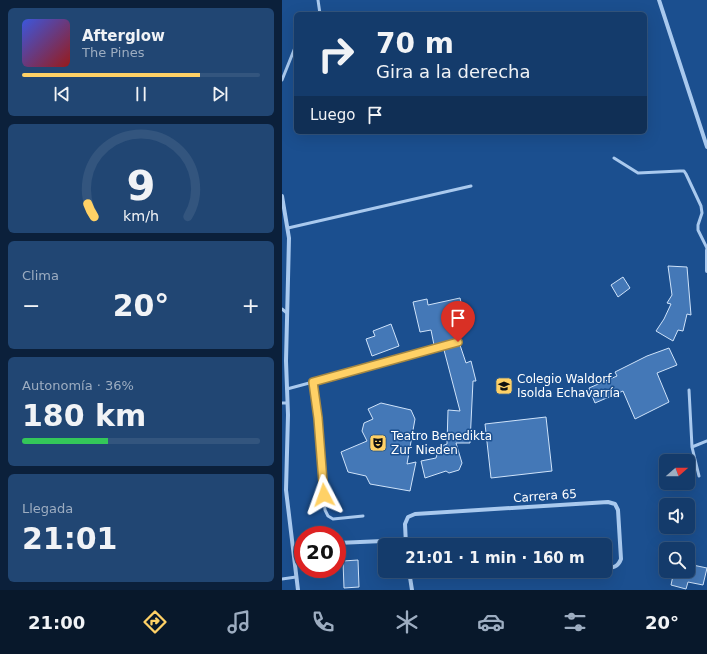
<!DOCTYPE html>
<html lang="es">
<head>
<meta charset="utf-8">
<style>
	body { margin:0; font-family:"DejaVu Sans",sans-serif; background:#214673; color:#f1f3f6; height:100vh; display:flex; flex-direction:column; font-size:15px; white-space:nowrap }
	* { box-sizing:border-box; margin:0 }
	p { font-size:13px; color:#9dadc1 }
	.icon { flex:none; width:22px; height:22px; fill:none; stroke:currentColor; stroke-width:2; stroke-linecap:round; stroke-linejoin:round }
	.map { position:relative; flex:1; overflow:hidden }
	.details { display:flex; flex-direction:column; gap:8px; padding:8px; background:#0b203b; width:282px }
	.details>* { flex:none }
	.guide { position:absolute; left:12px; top:12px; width:353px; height:122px; border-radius:6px; box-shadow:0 4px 16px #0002,0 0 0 1px #33557e; background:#143b6b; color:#f1f3f6; overflow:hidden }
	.needle { width:26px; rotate:70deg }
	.fabs { position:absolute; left:377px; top:454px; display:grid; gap:8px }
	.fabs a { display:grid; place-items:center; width:36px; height:36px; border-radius:6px; background:#143b6b; box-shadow:0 4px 16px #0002,0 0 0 1px #33557e; font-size:20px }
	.speed { position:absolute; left:12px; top:526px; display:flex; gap:8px; font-size:20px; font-weight:700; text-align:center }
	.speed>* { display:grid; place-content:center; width:52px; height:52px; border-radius:50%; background:#143b6b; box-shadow:0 4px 16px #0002,0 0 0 1px #33557e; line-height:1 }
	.speed .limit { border:6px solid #d22; background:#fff; color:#111 }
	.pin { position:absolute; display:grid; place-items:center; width:34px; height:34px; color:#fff; margin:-41px -17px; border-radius:50% 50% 50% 0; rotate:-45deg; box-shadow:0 0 4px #0007 }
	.pin .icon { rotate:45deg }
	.me { position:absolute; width:44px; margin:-22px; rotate:356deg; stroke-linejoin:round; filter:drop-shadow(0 0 3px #0008) }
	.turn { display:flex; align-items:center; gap:14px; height:84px; padding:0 16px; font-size:18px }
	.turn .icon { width:52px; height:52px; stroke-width:2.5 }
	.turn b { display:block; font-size:28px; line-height:34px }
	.then { display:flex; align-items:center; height:38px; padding:0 16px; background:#0003; gap:8px; font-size:15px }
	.big { font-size:30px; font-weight:600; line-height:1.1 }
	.details .tile { flex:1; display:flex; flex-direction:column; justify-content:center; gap:6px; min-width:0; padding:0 14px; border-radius:6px; background:#214673 }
	.details .dial { align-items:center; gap:0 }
	.dial svg { height:104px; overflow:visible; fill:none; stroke:#33557e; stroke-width:7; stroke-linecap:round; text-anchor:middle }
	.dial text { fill:#f1f3f6; stroke:none }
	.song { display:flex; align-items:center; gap:12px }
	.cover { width:48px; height:48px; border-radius:6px; background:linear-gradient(135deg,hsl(230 70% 55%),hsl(0 70% 35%)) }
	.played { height:4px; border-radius:2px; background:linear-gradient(90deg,#ffd166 75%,#33557e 75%) }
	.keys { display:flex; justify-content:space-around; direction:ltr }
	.heat { display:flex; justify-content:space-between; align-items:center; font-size:22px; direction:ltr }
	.charge { height:6px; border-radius:3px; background:linear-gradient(90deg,#34c759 36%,#33557e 0) }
	.trip { position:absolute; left:96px; top:538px; width:234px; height:40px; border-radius:6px; background:#143b6b; box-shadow:0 4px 16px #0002,0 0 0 1px #33557e; font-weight:600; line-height:40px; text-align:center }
	.dock { display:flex; height:64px; justify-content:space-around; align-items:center; background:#08182b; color:#9dadc1 }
	.dock .icon { width:28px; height:28px }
	.dock .active { color:#ffd166 }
	.dock b { font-size:18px; color:#f1f3f6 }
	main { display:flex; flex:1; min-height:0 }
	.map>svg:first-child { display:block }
</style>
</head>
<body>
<main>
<section class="details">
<div class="tile">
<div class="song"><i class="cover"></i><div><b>Afterglow</b><p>The Pines</p></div></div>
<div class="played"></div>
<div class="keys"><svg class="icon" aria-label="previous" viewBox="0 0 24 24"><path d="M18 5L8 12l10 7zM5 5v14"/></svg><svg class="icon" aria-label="pause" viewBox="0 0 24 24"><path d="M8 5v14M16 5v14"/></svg><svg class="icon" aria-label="next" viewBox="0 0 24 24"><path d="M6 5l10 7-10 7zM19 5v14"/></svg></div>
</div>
<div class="tile dial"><svg viewBox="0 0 100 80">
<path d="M14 69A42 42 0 1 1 86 69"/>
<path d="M14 69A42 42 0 0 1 9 59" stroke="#ffd166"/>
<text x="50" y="56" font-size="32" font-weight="700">9</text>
<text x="50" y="72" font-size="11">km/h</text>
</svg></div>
<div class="tile"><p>Clima</p>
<div class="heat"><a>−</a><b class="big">20°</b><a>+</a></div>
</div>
<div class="tile"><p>Autonomía · 36%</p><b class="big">180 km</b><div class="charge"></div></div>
<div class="tile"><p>Llegada</p><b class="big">21:01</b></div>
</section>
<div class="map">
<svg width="425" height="590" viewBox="0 0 425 590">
	<rect width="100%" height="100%" fill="#1b4f8f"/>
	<!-- building -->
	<path fill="#4478b7" stroke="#cfe3fa" d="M386,266L405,267L409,315L405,314L401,331L396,330L391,341L374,331L382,319L389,304L385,303L390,295Z
		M341,277L348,288L336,297L329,285Z
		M178,298L183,319L173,321L177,340L152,345L149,330L138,332L131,302L145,299L146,305Z
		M109,324L117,346L90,356L84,339L93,336L91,331Z
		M178,345L184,363L189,361L194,381H191L188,443H174L180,463L177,470L167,473L164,471L143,478L139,461L154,458L157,447L165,444L166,410L178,411L162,350Z
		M387,348L395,365L375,373L387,402L353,419L341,391L313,403L307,388L335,376L333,372L365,356Z
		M99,403L129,410L133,419L125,464L134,462L128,491L88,484L84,476L66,472L59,452L85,441L80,431L82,423L91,419L86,409Z
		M264,417L270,471L209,478L203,424Z
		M76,560L77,587L62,588L61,561Z
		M406,564L425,568L421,585L406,582L404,589L389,585L392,571H406Z"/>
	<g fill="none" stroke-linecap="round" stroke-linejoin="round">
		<!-- lane -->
		<path stroke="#a9c9ee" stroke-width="3" d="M36,0L38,14
			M0,80L14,45
			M332,158L356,173L398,171H402L404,174L419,206L420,213L416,225V230L425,248
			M6,228L189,186
			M0,309L5,313
			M31,381L36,418L43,510L46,516L51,519L81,516
			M5,389L176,343
			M407,390L410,447L425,441
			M0,403H5
			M410,447L417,476
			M0,579L14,577"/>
		<!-- street -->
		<path stroke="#a9c9ee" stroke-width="4" d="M377,0L425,147
			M0,196L7,238L4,361L6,415L4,490L16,590
			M425,250V271
			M55,543L124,540
			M124,545L123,524L126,517L133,514L326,502L333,504L336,510L339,559C336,567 331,568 323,568
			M127,571L130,590
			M128,577L261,571"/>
	</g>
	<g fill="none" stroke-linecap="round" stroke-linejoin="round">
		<defs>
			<path id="route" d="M42,495L36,418L31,382L176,342"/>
		</defs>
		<!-- route casing -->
		<use href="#route" stroke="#a68842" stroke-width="10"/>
		<!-- route -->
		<use href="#route" stroke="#ffd166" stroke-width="7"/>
	</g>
	<!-- icons -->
	<defs>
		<symbol id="school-square" viewBox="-11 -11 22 22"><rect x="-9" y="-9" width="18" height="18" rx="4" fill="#ffd166" stroke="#1b4f8f"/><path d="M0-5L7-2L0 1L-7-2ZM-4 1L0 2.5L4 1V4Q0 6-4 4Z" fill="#111"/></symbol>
		<symbol id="theatre-square" viewBox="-11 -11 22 22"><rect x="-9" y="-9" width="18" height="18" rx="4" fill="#ffd166" stroke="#1b4f8f"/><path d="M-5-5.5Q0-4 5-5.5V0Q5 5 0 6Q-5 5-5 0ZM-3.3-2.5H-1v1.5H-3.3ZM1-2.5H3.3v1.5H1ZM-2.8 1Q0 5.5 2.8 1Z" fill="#111"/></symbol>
	</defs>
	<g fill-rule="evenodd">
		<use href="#school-square" x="212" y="376" width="20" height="20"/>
		<use href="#theatre-square" x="86" y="433" width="20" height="20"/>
	</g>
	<g text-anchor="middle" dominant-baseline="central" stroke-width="3" stroke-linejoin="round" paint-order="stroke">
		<!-- poi labels -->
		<g font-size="12" fill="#fff" stroke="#1b4f8f" text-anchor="start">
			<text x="235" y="379">Colegio Waldorf<tspan x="235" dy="14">Isolda Echavarría</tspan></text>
			<text x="109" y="436">Teatro Benedikta<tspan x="109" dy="14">Zur Nieden</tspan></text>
		</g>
		<!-- street labels -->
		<g font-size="12" fill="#fff" stroke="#1b4f8f">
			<text transform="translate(263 496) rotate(-4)">Carrera 65</text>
		</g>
	</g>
</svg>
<div class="fabs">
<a><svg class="needle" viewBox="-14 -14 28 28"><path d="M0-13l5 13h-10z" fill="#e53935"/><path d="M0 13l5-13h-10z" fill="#9dadc1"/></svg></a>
<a><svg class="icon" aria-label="sound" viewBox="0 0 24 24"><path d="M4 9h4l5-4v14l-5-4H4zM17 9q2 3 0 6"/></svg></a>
<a><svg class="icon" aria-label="search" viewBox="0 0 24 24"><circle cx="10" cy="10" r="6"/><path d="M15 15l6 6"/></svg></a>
</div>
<div class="speed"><div class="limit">20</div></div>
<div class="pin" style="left:176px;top:342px;background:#d93025"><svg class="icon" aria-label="arrive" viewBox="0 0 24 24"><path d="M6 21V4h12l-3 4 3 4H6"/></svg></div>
<svg class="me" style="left:42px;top:495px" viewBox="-20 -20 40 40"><path d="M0-17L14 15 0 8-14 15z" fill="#ffd166" stroke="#fff" stroke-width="4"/></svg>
<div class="trip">21:01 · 1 min · 160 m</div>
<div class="guide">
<div class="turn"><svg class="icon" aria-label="right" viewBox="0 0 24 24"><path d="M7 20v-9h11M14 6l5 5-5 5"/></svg><div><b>70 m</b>Gira a la derecha</div></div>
<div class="then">Luego<svg class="icon" aria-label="arrive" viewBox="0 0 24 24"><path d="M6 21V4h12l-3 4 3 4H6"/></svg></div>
</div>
</div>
</main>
<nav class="dock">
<b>21:00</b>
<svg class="icon active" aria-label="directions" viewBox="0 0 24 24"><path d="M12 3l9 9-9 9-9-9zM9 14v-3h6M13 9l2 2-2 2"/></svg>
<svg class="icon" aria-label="music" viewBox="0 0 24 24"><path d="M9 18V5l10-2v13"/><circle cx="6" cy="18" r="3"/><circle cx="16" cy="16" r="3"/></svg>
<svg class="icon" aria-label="phone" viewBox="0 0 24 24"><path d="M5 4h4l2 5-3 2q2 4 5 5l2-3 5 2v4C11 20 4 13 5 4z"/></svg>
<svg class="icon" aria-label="climate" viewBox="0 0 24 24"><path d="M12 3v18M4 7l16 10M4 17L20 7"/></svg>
<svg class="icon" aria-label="car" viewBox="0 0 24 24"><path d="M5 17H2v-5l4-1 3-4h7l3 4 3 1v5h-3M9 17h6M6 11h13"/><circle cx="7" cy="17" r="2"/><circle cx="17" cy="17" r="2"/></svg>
<svg class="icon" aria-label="filters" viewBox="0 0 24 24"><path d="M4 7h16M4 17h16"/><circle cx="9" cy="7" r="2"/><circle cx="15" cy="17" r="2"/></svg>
<b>20°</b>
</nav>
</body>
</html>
